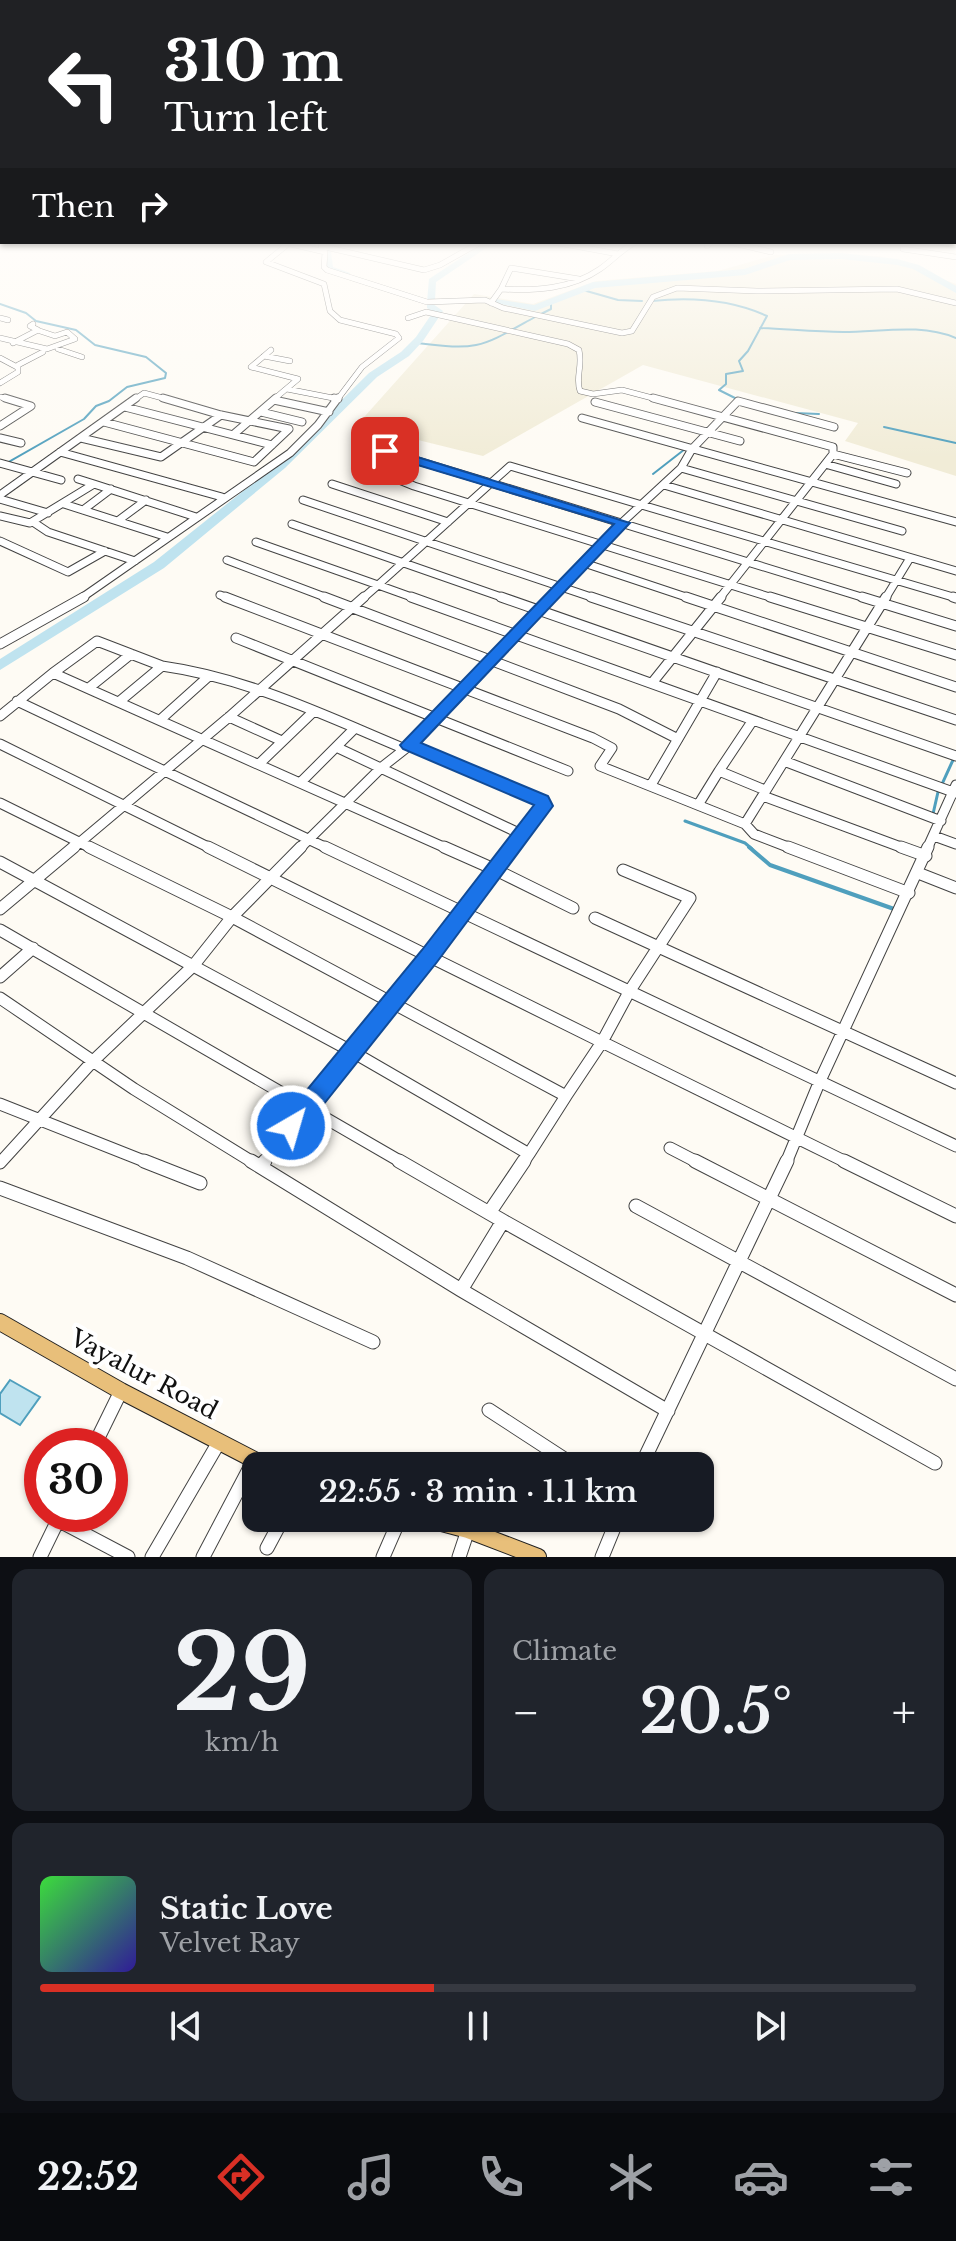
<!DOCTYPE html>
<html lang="en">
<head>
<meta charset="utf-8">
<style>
	body { margin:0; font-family:"Libre Baskerville",serif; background:#20242c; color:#f1f3f6; height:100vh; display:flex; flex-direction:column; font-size:30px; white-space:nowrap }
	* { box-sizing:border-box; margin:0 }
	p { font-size:26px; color:#9ea1a6 }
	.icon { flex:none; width:44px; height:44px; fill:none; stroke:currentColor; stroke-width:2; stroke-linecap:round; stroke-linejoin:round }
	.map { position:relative; height:1557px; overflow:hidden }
	.side { display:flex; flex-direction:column; gap:12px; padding:12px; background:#0d0f14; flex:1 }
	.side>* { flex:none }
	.top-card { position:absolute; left:0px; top:0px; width:956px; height:244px; box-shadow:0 2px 6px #0004; background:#202124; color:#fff; overflow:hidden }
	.speed { position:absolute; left:24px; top:1428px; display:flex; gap:16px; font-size:40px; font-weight:700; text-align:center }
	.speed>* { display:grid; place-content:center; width:104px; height:104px; border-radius:50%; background:#171b24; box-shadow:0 2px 6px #0004; line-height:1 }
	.speed .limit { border:12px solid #d22; background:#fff; color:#111 }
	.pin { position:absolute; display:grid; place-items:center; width:68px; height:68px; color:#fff; margin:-34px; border-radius:16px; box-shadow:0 4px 12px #0006 }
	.me { position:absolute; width:88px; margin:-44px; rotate:38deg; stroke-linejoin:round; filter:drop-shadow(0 0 6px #0008) }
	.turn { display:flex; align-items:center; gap:28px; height:168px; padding:0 32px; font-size:36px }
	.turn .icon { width:104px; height:104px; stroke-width:2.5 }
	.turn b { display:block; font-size:56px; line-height:68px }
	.then { display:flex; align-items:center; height:76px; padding:0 32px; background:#0003; gap:16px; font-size:30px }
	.big { font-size:60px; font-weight:600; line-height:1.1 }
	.side .card { flex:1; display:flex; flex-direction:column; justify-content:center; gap:12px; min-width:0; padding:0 28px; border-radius:16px; background:#20242c }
	.side .dial { align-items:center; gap:0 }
	.dial b { font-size:104px; line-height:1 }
	.song { display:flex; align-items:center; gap:24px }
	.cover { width:96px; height:96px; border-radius:12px; background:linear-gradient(135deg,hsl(120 70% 55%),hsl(250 70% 35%)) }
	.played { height:8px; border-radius:4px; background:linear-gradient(90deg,#d93025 45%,#363941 45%) }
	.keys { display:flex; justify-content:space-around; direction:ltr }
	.heat { display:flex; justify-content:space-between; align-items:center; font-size:44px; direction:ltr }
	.side .tiles { flex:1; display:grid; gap:12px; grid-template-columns:1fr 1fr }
	.card:last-child { grid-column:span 2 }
	.trip { position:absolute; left:242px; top:1452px; width:472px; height:80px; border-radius:16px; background:#171b24; box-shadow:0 2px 6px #0004; font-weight:600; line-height:80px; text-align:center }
	.menu { display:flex; height:128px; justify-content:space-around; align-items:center; background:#090b0e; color:#9ea1a6 }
	.menu .icon { width:56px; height:56px }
	.menu .current { color:#d93025 }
	.menu b { font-size:36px; color:#f1f3f6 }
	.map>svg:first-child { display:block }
</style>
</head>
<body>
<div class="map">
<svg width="956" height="1557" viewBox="0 0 956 1557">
	<rect width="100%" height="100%" fill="#fefbf4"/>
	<!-- farmland -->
	<path fill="#f1ecd7" d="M775,255L880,256L956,284V476L845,441L858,423L643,365L483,456L357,425L474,294L533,304L596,281L718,271Z"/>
	<!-- water -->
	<path fill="#bfe3ef" stroke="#4f9fbd" stroke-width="2" d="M10,1380L40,1397L20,1425L0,1413V1394Z"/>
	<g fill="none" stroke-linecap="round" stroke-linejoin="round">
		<!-- stream-far2 -->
		<path stroke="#4f9fbd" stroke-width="2" d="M583,290L618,300L642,301
			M652,301C690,297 732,300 767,316L748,351L739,361L743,371L726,374V384L719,390L737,399
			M0,304L26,313L36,321L76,330L95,345L146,357L166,373L165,378L127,387L109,401L96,406L84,419L0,467
			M541,314L551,309V303
			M760,328C788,329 815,332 843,332C881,332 920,323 956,338
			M417,343C480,351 481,347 535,317
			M795,413L819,414
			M884,427L956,443
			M653,474L685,449"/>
		<!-- stream-far1 -->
		<path stroke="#4f9fbd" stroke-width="3" d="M942,784L953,760
			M933,814L938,792
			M685,821L745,843L752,849"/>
		<!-- stream -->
		<path stroke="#4f9fbd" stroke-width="4" d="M749,847L770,865L894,909"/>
		<!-- canal -->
		<path stroke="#bfe3ef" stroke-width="5" d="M298,242L314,247"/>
		<!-- river -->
		<path fill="#bfe3ef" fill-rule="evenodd" d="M485,242H495L436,282L435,300L427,302L429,279Z
			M320,246H326L331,252L333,267L350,273V277L326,270Z
			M841,253L897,259L919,265L956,286V293L913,269L897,265L841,259L790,260L745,275L595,288L535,311L491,302L496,299L534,305L593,282L744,269L789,254Z
			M427,304H433L443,311L423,341L409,356L377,377L285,468L164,568L0,670V659L154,562L277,464L369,373L401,352L416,337L433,312L427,308Z"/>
		<defs>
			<path id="minor-far4" d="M282,242L325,252L324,267L327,270L427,302L485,300L503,308L622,333L632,331L653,297L677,288L757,291L897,289L956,303
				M553,242L618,254
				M729,242L771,252
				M936,242L956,245
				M288,244L266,262L324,284L330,311L340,320L396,334L399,338L362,367L337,400
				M321,246L424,270L440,265L481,242
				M707,246L711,242
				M903,249L956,257
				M501,289L511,268L579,279
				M491,303L501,289C536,291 571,289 600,269C613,260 622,249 636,242
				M0,318L8,320
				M408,318L426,312L568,344L579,350C583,367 575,377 580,391L593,394L622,390L660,400
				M0,338L47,349L75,339L67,332L55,336L37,330
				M13,343L38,330L30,326L33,324
				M58,349L82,357
				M271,350L251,367L298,379L273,400
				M264,356L290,361
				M0,358L17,367
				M0,383L18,372V365L43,352
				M287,389L338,399
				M0,397L11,400
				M134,400L144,393L170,400"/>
			<path id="minor-far3" d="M334,398L338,399
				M653,398L833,447V454L719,599
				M274,400L329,412
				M595,402L740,441
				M125,407L272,445
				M261,412L302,422
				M582,418L956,522
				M104,422L254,462L289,429L221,415L163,398
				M0,426L31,406L5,398
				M234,434L276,398
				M0,438L21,443
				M81,438L161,457L221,415
				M385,451L491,483L510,466L956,598
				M60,452L222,497
				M833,454L907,473
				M0,463L61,480
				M825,464L896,484
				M681,468L902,531
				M375,470L414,486L776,599
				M78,479L94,484
				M332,484L448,522
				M664,485L956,571
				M0,495L136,398
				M0,499L48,513
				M303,500L597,599
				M64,504L167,537
				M83,510L111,489
				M0,516L30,523L94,484L196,517
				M119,520L146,500
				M33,522L48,532L135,561
				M292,524L507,599
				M0,541L68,572L105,551
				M256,542L378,585L491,483L868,599
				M227,560L330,599
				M584,563L692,599
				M220,595L230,599
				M80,599L290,453L318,425L338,398
				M362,599L378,585L417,599
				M550,599L614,530L681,468L692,449L738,401L834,427
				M885,599L910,558"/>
			<path id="minor-far2" d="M225,597L593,738L612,748L600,766L745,824L754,834L793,849
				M324,597L619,709L678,739
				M411,597L956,793
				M501,597L956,756
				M591,597L956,720
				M686,597L956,687
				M770,597L956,655
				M862,597L956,626
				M953,597L956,598
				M236,638L568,771
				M0,644L84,597
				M162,666C248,678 326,716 405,749
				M53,673L97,641L162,666L120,701
				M652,683L721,597
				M90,687L131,654
				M17,701L329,849
				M0,716L53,673L448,849
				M229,717L282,741
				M160,720L209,676
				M0,744L212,849
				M409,745L541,800L544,806L523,835
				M336,747L523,835L512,849
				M784,761L941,821
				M259,764L313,712
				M719,771L753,720
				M301,782L354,729
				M651,785L717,672
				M763,796L906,849
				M0,803L93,849
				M698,805L719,771L765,790
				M745,824L886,597
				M934,836L956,844
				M72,849L229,717L364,597
				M299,849L382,767L405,749L552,597
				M927,849L956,785"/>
			<path id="minor-far1" d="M89,847L232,917L566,1096L602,1042L208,847
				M325,847L956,1146
				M514,847L496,870L573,908
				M788,847L909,893
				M901,847L926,856
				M0,862L351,1051L529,1154L523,1163
				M623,870L690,898L629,992L602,1042L848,1163
				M918,873L956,888
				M0,909L74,847
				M595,918L956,1083
				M0,930L403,1163
				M0,977L33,948
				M0,998L134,1089L254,1163
				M0,1104L149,1163
				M670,1148L699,1163
				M529,1154L566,1096
				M0,1163L92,1062L193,966L232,917L301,847
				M263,1163L496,870L444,847
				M786,1163L819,1083L928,847"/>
			<path id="minor" d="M144,1161L200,1183
				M251,1161L461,1290L668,1411
				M399,1161L503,1221L461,1290
				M695,1161L956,1295
				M844,1161L956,1216
				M261,1166L265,1161
				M0,1188L187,1258L373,1342
				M636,1206L956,1379
				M489,1213L524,1161
				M503,1221L935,1463
				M489,1410L575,1466
				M94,1446L121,1391
				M641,1466L787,1161
				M58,1520L128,1557
				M267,1548L283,1518
				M40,1557L61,1514
				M152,1557L219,1442
				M203,1557L254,1460
				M383,1557L400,1518
				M459,1557L468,1530
				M602,1557L618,1518"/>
			<path id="major" d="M0,1322L121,1391L266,1466
				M423,1518L468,1530L538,1557"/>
		</defs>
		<!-- minor-far4 casing -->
		<use href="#minor-far4" stroke="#434343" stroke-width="6"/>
		<!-- minor-far3 casing -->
		<use href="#minor-far3" stroke="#434343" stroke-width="9"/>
		<!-- minor-far2 casing -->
		<use href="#minor-far2" stroke="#434343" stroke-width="11"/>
		<!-- minor-far1 casing -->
		<use href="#minor-far1" stroke="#434343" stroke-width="13"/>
		<!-- minor casing -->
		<use href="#minor" stroke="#434343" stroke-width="15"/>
		<!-- major casing -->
		<use href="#major" stroke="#212121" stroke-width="18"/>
		<!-- minor-far4 -->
		<use href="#minor-far4" stroke="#fff" stroke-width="5"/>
		<!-- minor-far3 -->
		<use href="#minor-far3" stroke="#fff" stroke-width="7"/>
		<!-- minor-far2 -->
		<use href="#minor-far2" stroke="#fff" stroke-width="9"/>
		<!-- minor-far1 -->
		<use href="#minor-far1" stroke="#fff" stroke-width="11"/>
		<!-- minor -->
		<use href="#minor" stroke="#fff" stroke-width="13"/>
		<!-- major -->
		<use href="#major" stroke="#e8bf7a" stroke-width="16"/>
	</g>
	<!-- sky -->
	<linearGradient id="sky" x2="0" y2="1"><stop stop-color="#97c7eb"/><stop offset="0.53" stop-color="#fffdfa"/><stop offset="1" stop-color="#fffdfa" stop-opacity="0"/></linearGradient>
	<rect width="956" height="459" fill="url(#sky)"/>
	<!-- route -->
	<path fill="#1a73e8" stroke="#114b97" stroke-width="2" d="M385,447L630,523L421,743L548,796L553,806L437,962L300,1134L291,1137L283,1134L280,1126L283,1119L422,950L534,805L403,749L400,745L614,524L381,454V449Z"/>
	<g text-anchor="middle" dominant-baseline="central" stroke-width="8" stroke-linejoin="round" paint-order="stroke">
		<!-- near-street labels -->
		<g font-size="24" fill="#101010" stroke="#fff">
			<text transform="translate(144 1374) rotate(28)">Vayalur Road</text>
		</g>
	</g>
</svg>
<div class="speed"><div class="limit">30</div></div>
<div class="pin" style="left:385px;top:451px;background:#d93025"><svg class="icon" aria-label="arrive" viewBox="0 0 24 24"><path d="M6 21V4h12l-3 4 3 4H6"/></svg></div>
<svg class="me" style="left:291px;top:1126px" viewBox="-20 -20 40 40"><circle r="17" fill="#1a73e8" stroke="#fff" stroke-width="3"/><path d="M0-11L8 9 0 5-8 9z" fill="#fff"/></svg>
<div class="trip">22:55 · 3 min · 1.1 km</div>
<div class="top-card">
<div class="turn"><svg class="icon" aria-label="left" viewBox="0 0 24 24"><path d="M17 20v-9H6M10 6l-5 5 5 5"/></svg><div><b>310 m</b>Turn left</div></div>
<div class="then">Then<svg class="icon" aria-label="right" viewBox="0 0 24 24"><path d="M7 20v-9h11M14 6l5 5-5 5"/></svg></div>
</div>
</div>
<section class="side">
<div class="tiles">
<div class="card dial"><b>29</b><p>km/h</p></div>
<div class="card"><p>Climate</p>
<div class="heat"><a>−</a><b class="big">20.5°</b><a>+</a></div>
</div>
<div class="card">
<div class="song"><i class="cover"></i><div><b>Static Love</b><p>Velvet Ray</p></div></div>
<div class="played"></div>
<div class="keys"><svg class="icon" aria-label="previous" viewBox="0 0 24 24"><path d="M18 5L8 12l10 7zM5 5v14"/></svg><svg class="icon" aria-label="pause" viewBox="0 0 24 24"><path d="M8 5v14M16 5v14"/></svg><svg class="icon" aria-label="next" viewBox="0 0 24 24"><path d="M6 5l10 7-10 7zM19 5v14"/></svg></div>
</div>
</div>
</section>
<nav class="menu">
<b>22:52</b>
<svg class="icon current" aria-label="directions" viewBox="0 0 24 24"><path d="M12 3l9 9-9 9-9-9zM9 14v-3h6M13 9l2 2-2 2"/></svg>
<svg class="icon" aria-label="music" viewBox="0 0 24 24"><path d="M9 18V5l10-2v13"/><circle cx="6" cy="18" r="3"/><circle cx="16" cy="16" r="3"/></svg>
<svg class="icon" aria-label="phone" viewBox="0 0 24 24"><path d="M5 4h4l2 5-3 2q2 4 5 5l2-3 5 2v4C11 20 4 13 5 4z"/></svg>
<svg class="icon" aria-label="climate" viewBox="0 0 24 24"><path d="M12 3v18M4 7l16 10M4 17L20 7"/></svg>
<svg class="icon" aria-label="car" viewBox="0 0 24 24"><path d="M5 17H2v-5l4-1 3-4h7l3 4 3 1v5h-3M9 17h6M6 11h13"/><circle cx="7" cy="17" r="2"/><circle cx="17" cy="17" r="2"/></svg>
<svg class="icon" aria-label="filters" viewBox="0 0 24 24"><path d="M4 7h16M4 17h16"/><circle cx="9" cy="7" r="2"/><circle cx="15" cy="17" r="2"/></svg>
</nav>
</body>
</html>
